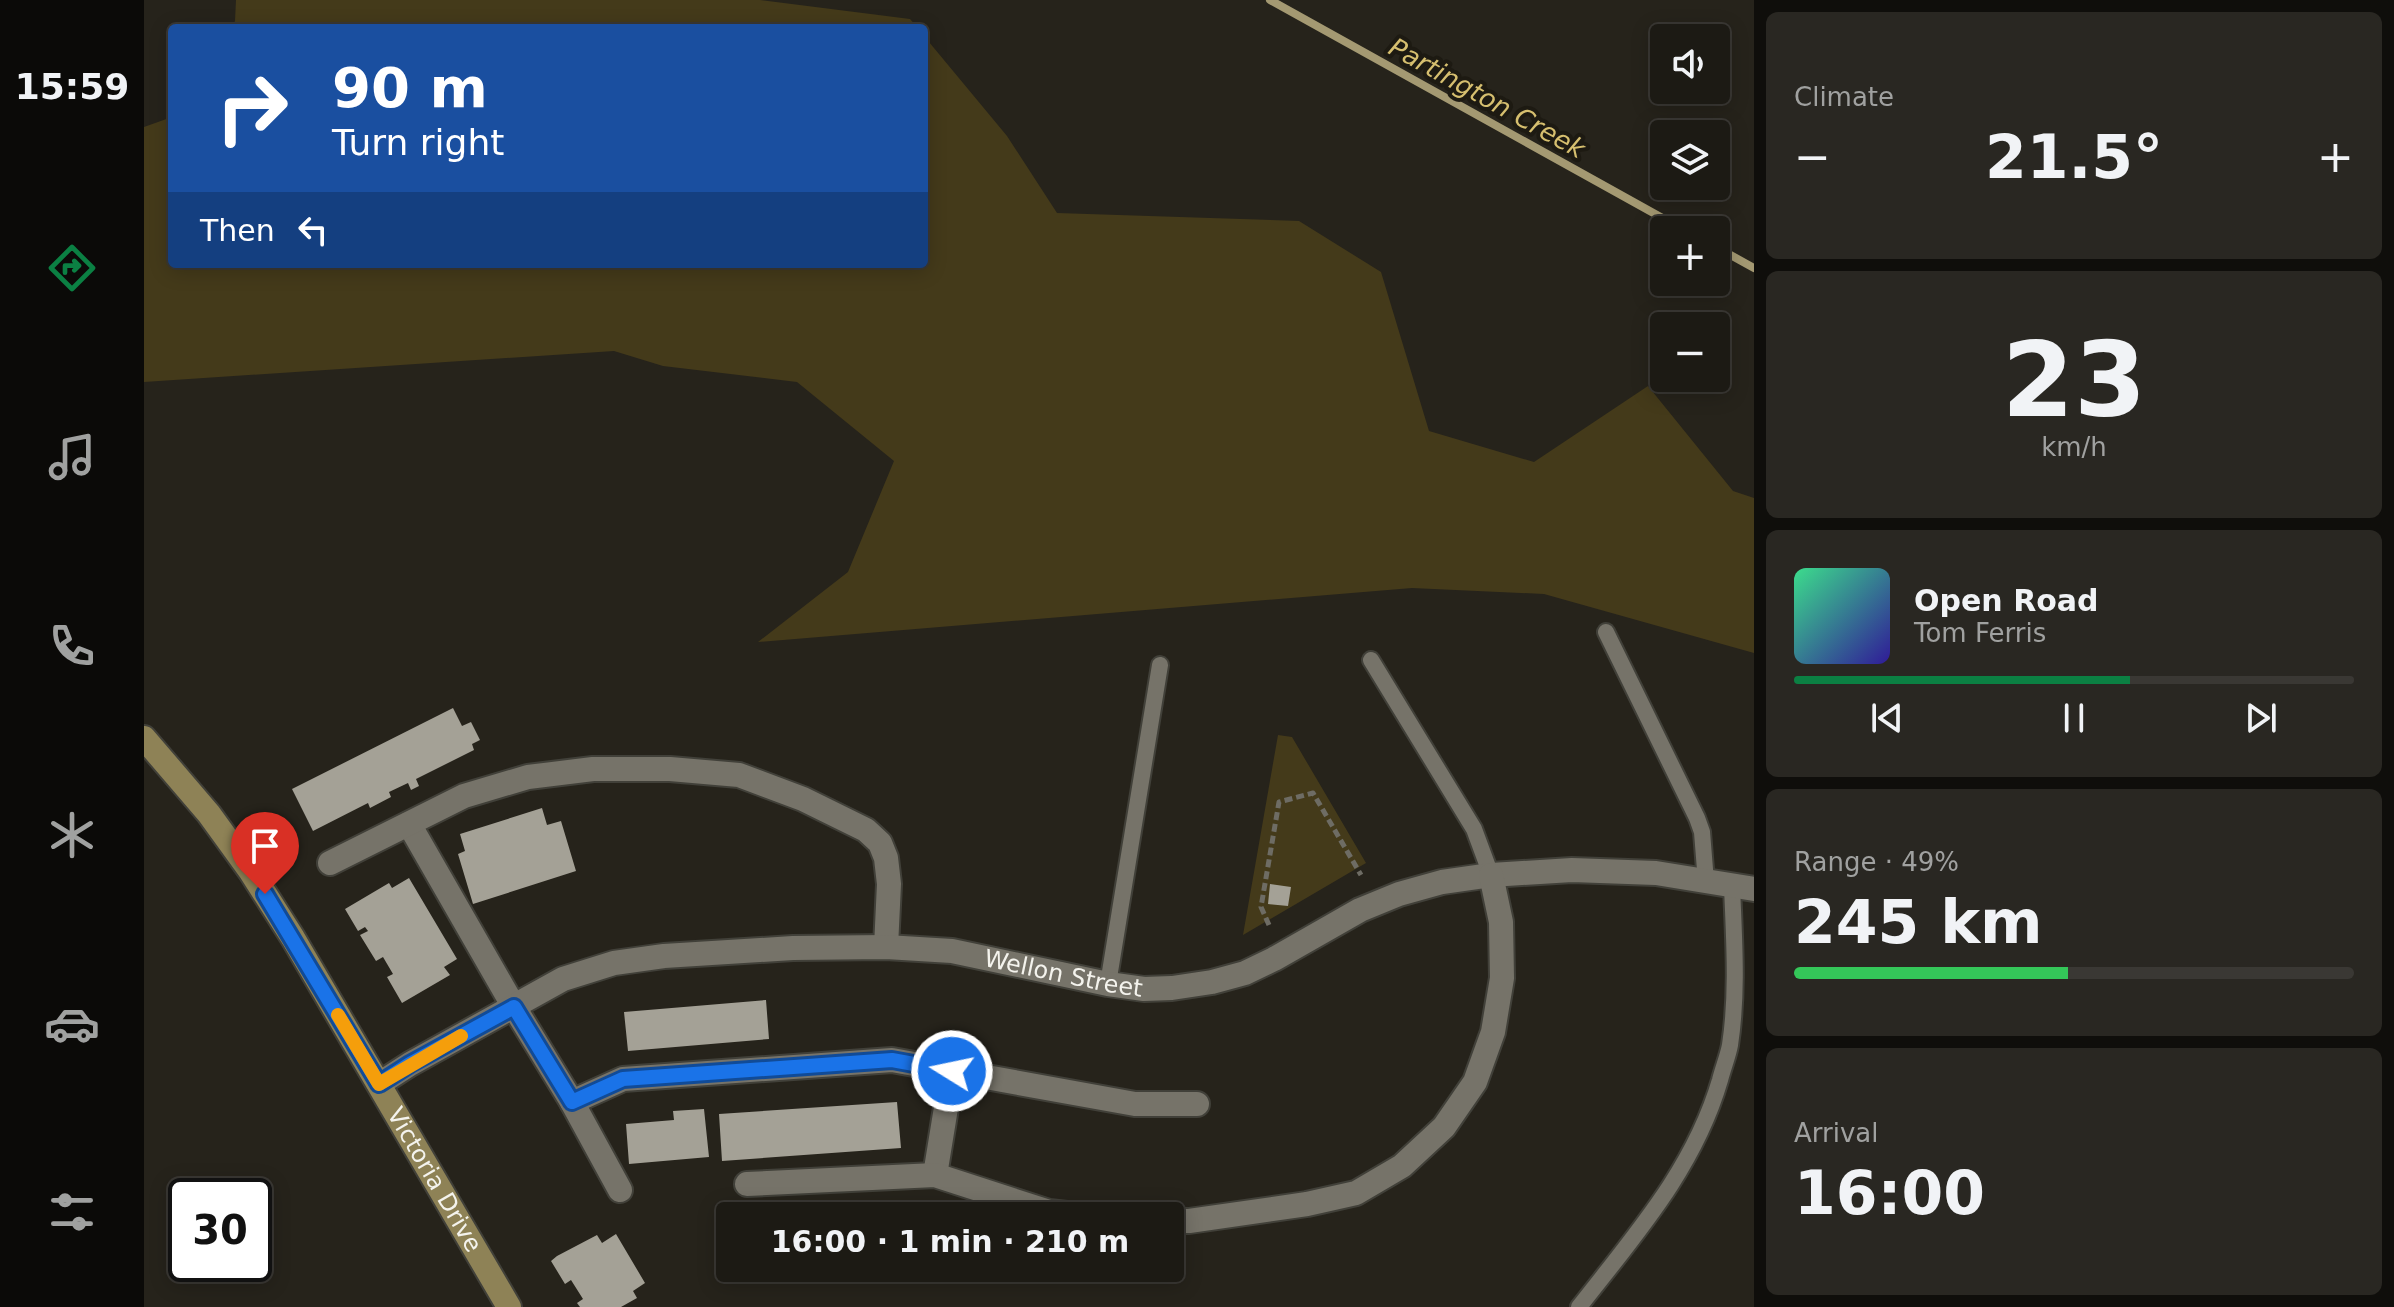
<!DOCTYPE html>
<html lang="en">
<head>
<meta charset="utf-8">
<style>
	body { margin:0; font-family:"DejaVu Sans",sans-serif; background:#292722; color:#f1f3f6; height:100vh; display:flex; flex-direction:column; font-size:30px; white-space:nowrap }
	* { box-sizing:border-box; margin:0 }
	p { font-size:26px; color:#a0a1a0 }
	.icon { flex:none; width:44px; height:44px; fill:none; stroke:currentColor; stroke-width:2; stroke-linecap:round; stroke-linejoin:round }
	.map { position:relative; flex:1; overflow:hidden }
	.details { display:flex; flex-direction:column; gap:12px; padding:12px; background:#0f0e0b; width:640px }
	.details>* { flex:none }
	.banner { position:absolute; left:24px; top:24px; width:760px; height:244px; border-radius:8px; box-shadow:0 4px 20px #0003,0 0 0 2px #3a3834; background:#1a4fa0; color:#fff; overflow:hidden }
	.buttons { position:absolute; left:1506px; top:24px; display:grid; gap:16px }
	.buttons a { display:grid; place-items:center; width:80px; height:80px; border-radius:8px; background:#1c1a14; box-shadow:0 4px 20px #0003,0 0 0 2px #3a3834; font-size:40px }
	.speed { position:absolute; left:24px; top:1178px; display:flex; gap:16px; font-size:40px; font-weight:700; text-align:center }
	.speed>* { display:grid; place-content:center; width:104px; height:104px; border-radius:50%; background:#1c1a14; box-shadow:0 4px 20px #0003,0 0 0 2px #3a3834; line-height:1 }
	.speed .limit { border:4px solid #111; border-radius:12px; background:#fff; color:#111 }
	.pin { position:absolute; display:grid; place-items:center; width:68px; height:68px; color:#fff; margin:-82px -34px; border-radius:50% 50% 50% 0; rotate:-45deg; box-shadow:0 0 8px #0007 }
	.pin .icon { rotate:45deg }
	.me { position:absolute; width:88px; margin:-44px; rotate:280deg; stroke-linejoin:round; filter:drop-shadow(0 0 6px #0008) }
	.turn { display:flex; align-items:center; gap:28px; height:168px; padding:0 32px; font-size:36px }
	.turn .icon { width:104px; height:104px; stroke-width:2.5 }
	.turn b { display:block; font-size:56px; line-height:68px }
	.then { display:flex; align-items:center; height:76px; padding:0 32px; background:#0003; gap:16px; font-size:30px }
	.big { font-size:60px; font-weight:700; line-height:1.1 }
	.details .card { flex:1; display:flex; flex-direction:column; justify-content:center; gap:12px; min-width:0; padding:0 28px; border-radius:12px; background:#292722 }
	.details .dial { align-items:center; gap:0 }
	.dial b { font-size:104px; line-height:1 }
	.song { display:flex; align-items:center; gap:24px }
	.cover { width:96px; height:96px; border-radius:12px; background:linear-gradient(135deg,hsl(150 70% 55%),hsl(250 70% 35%)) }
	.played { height:8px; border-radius:4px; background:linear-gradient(90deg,#0b8043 60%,#3a3834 60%) }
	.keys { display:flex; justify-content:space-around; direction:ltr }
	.heat { display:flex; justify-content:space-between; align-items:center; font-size:44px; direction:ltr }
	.charge { height:12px; border-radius:6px; background:linear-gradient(90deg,#34c759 49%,#3a3834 0) }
	.trip { position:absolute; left:572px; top:1202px; width:468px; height:80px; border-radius:8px; background:#1c1a14; box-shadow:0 4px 20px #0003,0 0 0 2px #3a3834; font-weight:700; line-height:80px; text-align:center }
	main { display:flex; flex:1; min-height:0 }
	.menu { display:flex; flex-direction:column; width:144px; justify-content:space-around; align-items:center; background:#0b0a08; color:#a0a1a0 }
	.menu .icon { width:56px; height:56px }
	.menu .selected { color:#0b8043 }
	.menu b { font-size:36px; color:#f1f3f6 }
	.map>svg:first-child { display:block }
</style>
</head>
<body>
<main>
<nav class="menu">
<b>15:59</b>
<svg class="icon selected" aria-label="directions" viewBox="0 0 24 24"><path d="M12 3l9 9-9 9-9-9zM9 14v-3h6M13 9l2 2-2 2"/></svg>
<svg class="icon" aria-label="music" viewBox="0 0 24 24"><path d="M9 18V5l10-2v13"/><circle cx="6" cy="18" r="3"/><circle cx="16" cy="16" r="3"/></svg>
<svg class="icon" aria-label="phone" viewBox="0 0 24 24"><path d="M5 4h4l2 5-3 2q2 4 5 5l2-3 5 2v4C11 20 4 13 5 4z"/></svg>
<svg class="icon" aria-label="climate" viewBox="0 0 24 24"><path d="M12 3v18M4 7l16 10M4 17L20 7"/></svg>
<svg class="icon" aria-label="car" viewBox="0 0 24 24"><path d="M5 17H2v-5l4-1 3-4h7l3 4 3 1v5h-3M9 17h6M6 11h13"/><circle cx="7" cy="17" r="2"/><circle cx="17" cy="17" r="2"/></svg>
<svg class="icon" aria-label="filters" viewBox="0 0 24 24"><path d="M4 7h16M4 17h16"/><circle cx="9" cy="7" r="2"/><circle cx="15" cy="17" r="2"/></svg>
</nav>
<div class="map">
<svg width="1610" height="1307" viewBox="0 0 1610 1307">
	<rect width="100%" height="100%" fill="#26231b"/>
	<!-- green -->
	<path fill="#443a1a" d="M92,0H616L766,19L774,28H87L91,21Z
		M780,36L863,136L913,213L1155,221L1237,272L1285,431L1390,462L1504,386L1589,491L1610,498V653L1400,594L1268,588L614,642L704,572L750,461L653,382L519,366L470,351L0,382V127L28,117V264H780Z
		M1134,735L1148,737L1222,863L1099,935Z"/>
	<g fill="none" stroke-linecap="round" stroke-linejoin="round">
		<!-- stream -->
		<path stroke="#a49972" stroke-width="8" d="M1126,0L1540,230
			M1572,247L1610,268"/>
	</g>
	<!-- building -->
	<path fill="#a4a196" d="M309,708L318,726L327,722L336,740L328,744L330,750L272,779L275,786L267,790L264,783L245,792L247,797L226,808L224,803L169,831L148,789Z
		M398,808L403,825L417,821L432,871L329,904L314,854L321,851L316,834Z
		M265,878L313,959L300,967L306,975L258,1003L243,977L249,974L239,957L232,961L216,935L224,931L221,927L214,931L201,909L245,883L248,888Z
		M1126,884L1147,887L1144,906L1124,904Z
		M622,1000L625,1039L484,1051L480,1012Z
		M753,1102L757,1148L578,1161L575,1114Z
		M560,1109L565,1157L485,1164L482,1124L530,1120L529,1111Z
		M472,1234L501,1283L489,1291L493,1298L477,1307H436L433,1303L439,1299L427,1280L421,1284L407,1261L413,1256L453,1235L458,1243Z"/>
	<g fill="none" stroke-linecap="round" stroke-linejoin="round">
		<defs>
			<path id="lane" d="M1462,632L1553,818L1558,832L1562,882
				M1227,660L1330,829L1347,875
				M964,984L1016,665
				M1435,1307C1491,1235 1550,1169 1576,1080C1579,1068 1584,1056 1586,1045C1594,992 1590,939 1588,886"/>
			<g id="street">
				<path d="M265,824L370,1007L428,1102L476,1190"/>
				<path d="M186,863L320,796L384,777L449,769H526L595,775L659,799L722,830L736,843L742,858L745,884L742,947"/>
				<path id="s1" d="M235,1084L266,1064L419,979L470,963L520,956L649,948L742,947L808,951L964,984L1000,989L1028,988L1068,982L1101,973L1130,959L1216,910L1255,894L1298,882L1347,875L1428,870L1512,873L1610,889"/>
				<path d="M428,1102L479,1079L748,1060L991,1104H1053"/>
				<path d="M791,1175L808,1071"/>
				<path d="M603,1184L791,1175L905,1212L940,1216"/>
				<path d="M1026,1221H1045L1163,1204L1212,1193L1258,1166L1300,1127L1331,1082L1349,1032L1358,978L1357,922L1347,875"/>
			</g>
			<g id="secondary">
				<path id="s2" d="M0,738L65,814L107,872L149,938L365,1307"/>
			</g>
		</defs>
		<!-- lane casing -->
		<use href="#lane" stroke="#414039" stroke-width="20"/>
		<!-- street casing -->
		<use href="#street" stroke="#414039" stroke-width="28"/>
		<!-- secondary casing -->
		<use href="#secondary" stroke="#414039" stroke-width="28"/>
		<!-- path -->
		<path stroke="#6e6c64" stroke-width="5" stroke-dasharray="8 4" stroke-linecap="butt" d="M1125,925L1117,907L1135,802L1169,793L1217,875"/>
		<!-- lane -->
		<use href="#lane" stroke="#767369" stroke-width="16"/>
		<!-- street -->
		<use href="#street" stroke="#767369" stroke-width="24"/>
		<!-- secondary -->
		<use href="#secondary" stroke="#8e8256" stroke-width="24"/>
	</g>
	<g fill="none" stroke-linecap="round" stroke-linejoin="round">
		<defs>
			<path id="route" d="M121,894L235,1084L266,1064L370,1007L428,1102L479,1079L748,1060L808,1071"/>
		</defs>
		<!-- route casing -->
		<use href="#route" stroke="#114b97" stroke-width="20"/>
		<!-- route -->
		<use href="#route" stroke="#1a73e8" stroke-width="14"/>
		<!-- slow -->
		<path stroke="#f59e0b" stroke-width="14" d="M194,1015L235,1084L317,1036"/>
	</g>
	<g text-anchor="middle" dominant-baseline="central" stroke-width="8" stroke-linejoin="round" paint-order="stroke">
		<!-- street labels -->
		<g font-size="24" fill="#f4f3ed" stroke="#1d1a12">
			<text stroke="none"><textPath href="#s1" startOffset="718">Wellon Street</textPath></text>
			<text stroke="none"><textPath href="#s2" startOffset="530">Victoria Drive</textPath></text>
		</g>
		<!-- water labels -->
		<g font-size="26" font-style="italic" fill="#d6bf6f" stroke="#1d1a12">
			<text transform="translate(1343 98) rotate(29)">Partington Creek</text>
		</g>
	</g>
</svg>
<div class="buttons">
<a><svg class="icon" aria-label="sound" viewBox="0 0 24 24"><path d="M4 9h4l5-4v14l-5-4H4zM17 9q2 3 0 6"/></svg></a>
<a><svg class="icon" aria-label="layers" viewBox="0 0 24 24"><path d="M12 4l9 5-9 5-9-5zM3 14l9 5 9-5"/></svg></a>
<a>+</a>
<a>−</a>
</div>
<div class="speed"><div class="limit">30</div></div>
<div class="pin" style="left:121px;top:894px;background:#d93025"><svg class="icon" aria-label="arrive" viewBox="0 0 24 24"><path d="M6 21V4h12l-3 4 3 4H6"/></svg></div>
<svg class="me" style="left:808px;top:1071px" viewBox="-20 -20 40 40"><circle r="17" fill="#1a73e8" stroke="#fff" stroke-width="3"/><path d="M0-11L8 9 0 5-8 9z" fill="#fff"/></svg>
<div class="trip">16:00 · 1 min · 210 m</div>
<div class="banner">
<div class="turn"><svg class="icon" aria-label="right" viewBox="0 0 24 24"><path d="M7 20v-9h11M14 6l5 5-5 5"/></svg><div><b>90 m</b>Turn right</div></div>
<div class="then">Then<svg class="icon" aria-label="left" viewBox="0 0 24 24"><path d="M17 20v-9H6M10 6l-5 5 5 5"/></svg></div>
</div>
</div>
<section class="details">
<div class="card"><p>Climate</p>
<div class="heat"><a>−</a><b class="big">21.5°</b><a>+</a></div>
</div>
<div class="card dial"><b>23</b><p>km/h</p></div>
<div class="card">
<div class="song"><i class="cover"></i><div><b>Open Road</b><p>Tom Ferris</p></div></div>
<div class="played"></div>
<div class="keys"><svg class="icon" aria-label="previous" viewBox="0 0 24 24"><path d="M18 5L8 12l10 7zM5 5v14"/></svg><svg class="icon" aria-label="pause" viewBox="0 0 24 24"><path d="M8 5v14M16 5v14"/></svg><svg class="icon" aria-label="next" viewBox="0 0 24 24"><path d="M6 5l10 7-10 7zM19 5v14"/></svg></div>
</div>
<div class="card"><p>Range · 49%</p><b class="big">245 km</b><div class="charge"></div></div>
<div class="card"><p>Arrival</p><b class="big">16:00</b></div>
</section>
</main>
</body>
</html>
